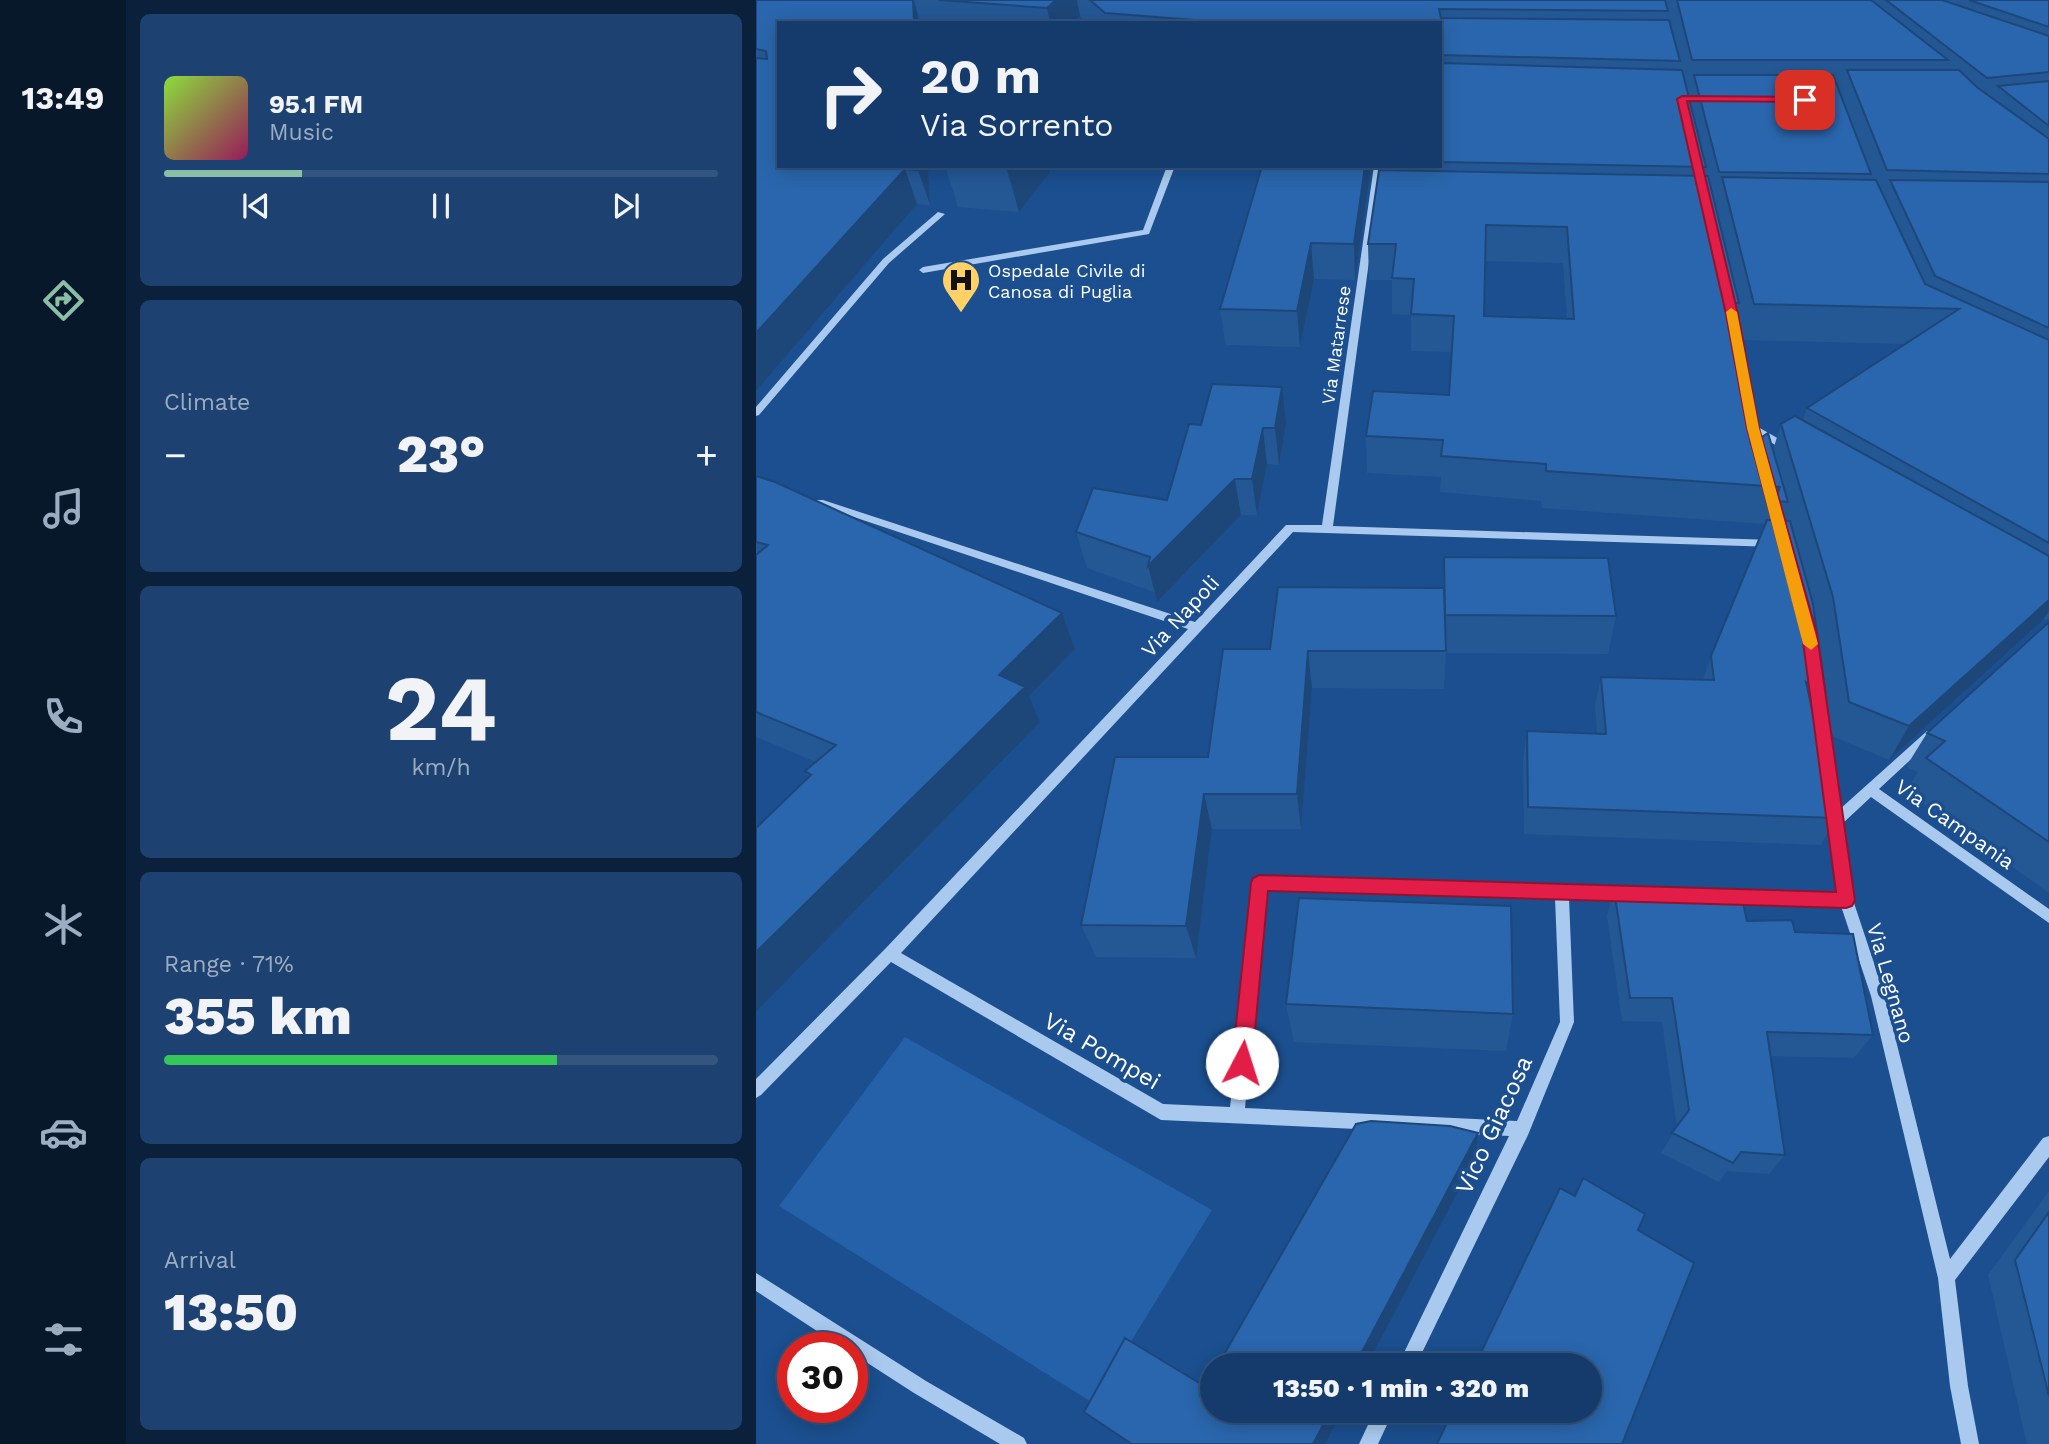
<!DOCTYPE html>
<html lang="en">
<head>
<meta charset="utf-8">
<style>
	body { margin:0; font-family:"Work Sans",sans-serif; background:#1d4271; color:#f1f3f6; height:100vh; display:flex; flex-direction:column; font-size:26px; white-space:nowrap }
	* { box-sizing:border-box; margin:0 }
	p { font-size:23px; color:#9dadc1 }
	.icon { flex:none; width:38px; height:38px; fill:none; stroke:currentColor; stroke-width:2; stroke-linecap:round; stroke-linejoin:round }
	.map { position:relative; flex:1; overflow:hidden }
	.drawer { display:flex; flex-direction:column; gap:14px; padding:14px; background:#0b203b; width:630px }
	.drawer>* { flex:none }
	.banner { position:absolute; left:21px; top:21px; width:665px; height:147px; border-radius:0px; box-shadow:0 4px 18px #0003,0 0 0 2px #33557e; background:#143b6b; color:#f1f3f6; overflow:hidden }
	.speed { position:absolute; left:21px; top:1332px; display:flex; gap:14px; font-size:35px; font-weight:700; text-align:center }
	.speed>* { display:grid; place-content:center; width:91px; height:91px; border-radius:50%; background:#143b6b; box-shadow:0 4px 18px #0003,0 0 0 2px #33557e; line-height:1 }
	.speed .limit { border:10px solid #d22; background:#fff; color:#111 }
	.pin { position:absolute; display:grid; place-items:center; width:60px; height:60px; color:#fff; margin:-30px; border-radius:14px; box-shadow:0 4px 10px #0006 }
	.me { position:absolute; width:77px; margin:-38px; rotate:5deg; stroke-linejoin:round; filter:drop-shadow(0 0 5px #0008) }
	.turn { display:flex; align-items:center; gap:24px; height:147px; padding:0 28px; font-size:32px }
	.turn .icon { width:91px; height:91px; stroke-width:2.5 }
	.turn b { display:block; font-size:49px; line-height:60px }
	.big { font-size:52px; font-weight:800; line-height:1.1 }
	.drawer .tile { flex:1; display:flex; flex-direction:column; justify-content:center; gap:10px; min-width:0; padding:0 24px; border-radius:10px; background:#1d4271 }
	.drawer .dial { align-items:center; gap:0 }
	.dial b { font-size:91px; line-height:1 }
	.song { display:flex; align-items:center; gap:21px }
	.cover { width:84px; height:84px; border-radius:10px; background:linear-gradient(135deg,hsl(90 70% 55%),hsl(330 70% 35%)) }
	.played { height:7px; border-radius:4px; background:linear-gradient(90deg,#8abfa5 25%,#33557e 25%) }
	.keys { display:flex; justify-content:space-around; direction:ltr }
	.heat { display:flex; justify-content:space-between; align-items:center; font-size:38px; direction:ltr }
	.charge { height:10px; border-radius:5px; background:linear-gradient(90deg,#34c759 71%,#33557e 0) }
	.trip { position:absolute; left:444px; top:1353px; width:402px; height:70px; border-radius:35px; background:#143b6b; box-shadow:0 4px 18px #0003,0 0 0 2px #33557e; font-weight:800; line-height:70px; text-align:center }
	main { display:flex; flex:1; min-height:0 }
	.menu { display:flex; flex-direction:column; width:126px; justify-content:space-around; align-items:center; background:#08182b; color:#9dadc1 }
	.menu .icon { width:49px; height:49px }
	.menu .current { color:#8abfa5 }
	.menu b { font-size:32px; color:#f1f3f6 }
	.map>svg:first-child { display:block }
</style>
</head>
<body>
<main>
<nav class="menu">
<b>13:49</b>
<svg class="icon current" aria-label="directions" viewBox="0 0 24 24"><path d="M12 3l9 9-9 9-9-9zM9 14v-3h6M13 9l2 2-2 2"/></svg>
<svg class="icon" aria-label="music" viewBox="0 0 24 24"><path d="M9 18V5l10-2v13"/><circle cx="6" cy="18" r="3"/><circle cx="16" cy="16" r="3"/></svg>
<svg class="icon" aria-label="phone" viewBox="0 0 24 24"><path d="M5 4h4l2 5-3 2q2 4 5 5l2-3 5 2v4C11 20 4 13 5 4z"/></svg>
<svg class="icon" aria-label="climate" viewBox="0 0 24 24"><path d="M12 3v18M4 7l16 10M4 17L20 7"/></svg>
<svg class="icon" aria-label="car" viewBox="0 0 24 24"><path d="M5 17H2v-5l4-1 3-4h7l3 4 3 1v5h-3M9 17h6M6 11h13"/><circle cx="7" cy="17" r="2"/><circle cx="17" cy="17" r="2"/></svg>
<svg class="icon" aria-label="filters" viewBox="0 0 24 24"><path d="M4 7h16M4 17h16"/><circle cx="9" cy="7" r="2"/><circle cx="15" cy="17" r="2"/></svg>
</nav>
<section class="drawer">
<div class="tile">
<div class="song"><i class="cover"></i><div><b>95.1 FM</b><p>Music</p></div></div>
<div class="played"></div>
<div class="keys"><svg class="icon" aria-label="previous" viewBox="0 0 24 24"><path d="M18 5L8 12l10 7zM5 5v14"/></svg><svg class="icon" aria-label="pause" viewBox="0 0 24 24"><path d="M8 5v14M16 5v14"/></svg><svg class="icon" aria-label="next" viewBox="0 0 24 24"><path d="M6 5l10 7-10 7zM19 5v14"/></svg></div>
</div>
<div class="tile"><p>Climate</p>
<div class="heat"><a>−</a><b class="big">23°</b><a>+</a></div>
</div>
<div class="tile dial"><b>24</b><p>km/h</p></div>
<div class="tile"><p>Range · 71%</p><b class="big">355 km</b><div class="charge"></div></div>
<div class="tile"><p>Arrival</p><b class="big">13:50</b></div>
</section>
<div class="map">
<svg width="1293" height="1444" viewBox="0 0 1293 1444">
	<rect width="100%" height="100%" fill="#1b4f8f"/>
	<!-- green -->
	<path fill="#2461a8" d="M149,1037L456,1210L337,1403L23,1206Z"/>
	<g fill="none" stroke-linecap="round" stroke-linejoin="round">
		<!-- minor -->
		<path fill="#a9c9ee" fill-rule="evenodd" d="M411,166H419L393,234L167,273L163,270L167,267L387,230Z
			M618,166H626L577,526L1017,540L1022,544L1021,547L537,532L145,953L407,1104L474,1107L499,879L504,877L873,888L878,890L880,894L878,898L873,900L813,898L818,1022L772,1135L660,1365H642L753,1136L405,1120L135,962L5,1095L0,1098V1079L129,949L432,629L59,504V500H67L439,622L530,525H566ZM510,889L799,898L804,1022L761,1121L489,1108Z
			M182,212L189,214L133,263L3,415L0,416V407L127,259Z
			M975,307L979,310L1002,427L1039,448V452H1031L1004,436L1010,456L1005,459L1000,456L992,428L971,310Z
			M1062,690L1068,695L1084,809L1171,731H1179L1181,734L1179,737L1123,789L1293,909V923L1115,797L1086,824L1097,900L1129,996L1194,1259L1287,1138L1293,1136V1157L1199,1280L1212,1386L1223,1444H1205L1194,1386L1182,1278L1115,996L1085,906L971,903L966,901L964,897L966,893L971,891L1082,894L1056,695Z
			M0,1273L170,1381L268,1438L271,1444H244L158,1393L96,1353V1348H87L0,1291Z
			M619,1410H638L622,1444H603Z"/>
	</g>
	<!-- wall -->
	<path fill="#245895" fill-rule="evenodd" d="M0,0H909L910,2V0H1293V619L1287,620L1133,760L1076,736L1060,627L1070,696L1059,721L1080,818L1065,845L768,834L767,760L771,731L841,734L839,706L845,677L947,679L955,656L1009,524L786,508L785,501L684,492L685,477L611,473L610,436L693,395L696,352L655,351V315L636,314V280H613L612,244L624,166H684V23H331L324,16L317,23H23L172,166L174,205L161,204L0,391ZM729,261L807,263L811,318L728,316ZM981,311L988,340L1148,344L1051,408L1047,420L1025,424L1017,450L995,444L976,332ZM1028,513L1030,521H1026Z
		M189,166H293L294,172L263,212L202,207Z
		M506,166H615L599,280L558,279L544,347L470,345L464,309Z
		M530,424L523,465L511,464L501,515H485L401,602L398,592L331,568L320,532L411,500L445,425Z
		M0,476L306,613L319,649L273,696L284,722L0,1012V828L53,777L49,771L60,762L0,737Z
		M688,557L860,616L852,654L690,653L688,689L556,688L545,829H456L440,958L340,957L325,925L452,757L514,649L687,588Z
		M1293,622V893L1150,791L1162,772L1150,767L1171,733Z
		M858,889L1039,932L1117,1035L1098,1058L1014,1056L1029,1155L1013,1174L971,1171L963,1182L905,1153L921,1127L906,1022L866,1021L851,916Z
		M530,1004L757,1014L750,1051L538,1042Z
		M1293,1191V1444H1271L1232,1275Z"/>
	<!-- shaded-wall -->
	<path fill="#1d4779" d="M157,0H158L164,23H158Z
		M300,0H321L324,16L317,23H294L291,8Z
		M162,166H172L174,205L162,170Z
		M250,166H293L294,172L263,212Z
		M609,166H615L599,280L598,244Z
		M149,169L161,204L0,391V333Z
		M555,243L558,279L544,347L541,311Z
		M526,387L530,424L523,465L519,428Z
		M507,428L511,464L501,515L496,479Z
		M479,479L485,515L401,602L392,566Z
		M1293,600V611L1287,620L1133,760L1153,726Z
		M306,613L319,649L273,696L284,722L0,1012V952L243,675Z
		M552,651L556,688L545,829L541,794Z
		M448,794L456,829L440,958L430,926Z
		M722,1133L718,1161L611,1365H599Z
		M575,1410H587L569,1444H557Z"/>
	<!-- building -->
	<path fill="#2a66ad" stroke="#1d4779" stroke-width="2" fill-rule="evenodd" d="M0,0H157L158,23H23V166H162V170L149,169L0,333V58L11,59L10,51L0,49Z
		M183,0H300L291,8Z
		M334,0H909L912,11L683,9L685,18L913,20L924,61L685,55L684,56V23H477L349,13Z
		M921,0H1115L1192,60H936Z
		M1130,0H1186L1293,36V72L1231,78Z
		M1213,0H1293V27Z
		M684,63L926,70L950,167L684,162Z
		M1091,70H1203L1222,88L1293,139V174L1131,170Z
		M938,75H1077L1115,174L963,172Z
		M1293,81V126L1242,86Z
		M506,166H609L598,244L555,243L541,311L464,309Z
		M623,170L952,176L983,303H971L995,444L1012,433L1032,502L1018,501L1024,487L790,471V464L685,456L687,440L610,436L617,391L693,395L698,316L655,314L658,279L636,278L640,244H612ZM730,225L811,227L818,319L728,316Z
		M966,177L1120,180L1169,284L1293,340V543L1051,408L1203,309L998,304Z
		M1134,180L1293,182V328L1179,276Z
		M456,384L526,387L519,428H507L496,479H479L392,566L394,557L320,532L337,488L411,500L433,424L445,425Z
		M1039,416L1293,556V600L1153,726L1093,702L1077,597L1025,424Z
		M0,476L19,482L306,613L243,675L269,687L0,952V828L55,775L49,771L80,745L0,712V555L12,545L0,542Z
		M1011,520L1034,521L1057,604L1070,696L1050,682L1080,818L772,807L771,731L850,734L845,677L958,680L955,656Z
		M688,557L852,558L860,616L689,615Z
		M522,587L688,588L690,651H552L541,794H448L430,926L325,925L359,757H452L467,649H514Z
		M1293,622V842L1170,758L1189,741L1171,733Z
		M858,889L984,890L991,921L1036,920L1039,932L1097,934L1117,1035L1011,1032L1029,1155L985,1152L977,1163L916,1133L933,1110L916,998H874Z
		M543,898L755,906L757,1014L530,1004Z
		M615,1121L694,1126L722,1133L599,1365H462L600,1124Z
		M827,1178L889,1214L882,1230L938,1263L866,1444H681L697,1410H835V1365H719L804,1188L819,1196Z
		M1293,1212V1396L1259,1260Z
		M369,1338L450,1387L457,1375V1410H575L557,1444H376L328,1412Z"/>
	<!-- route -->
	<path fill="#e11d48" stroke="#92132f" stroke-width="2" d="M926,96L1049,97L1054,100L1049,102L931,101L982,314L1003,428L1061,634L1099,900L1096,906L1090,908L512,891L496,1063L493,1070L486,1073L479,1070L476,1063L495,883L497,878L503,875L1080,892L1046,634L991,428L970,314L921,99Z"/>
	<!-- slow -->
	<path fill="#f59e0b" d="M975,308L981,312L1003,428L1062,644L1055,650L1047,644L991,428L970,312Z"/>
	<!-- icons -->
	<defs>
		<symbol id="hospital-pin" viewBox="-11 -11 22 30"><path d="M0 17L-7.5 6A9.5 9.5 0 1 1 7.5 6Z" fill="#ffd166" stroke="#1b4f8f"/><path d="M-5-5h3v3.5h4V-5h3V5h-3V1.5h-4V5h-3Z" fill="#111"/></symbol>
	</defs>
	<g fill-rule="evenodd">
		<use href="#hospital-pin" x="183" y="258" width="44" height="60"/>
	</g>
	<g text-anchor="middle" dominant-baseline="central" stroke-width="7" stroke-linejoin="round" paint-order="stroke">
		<!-- far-poi labels -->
		<g font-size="18" fill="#fff" stroke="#1b4f8f" text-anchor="start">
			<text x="232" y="270">Ospedale Civile di<tspan x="232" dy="21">Canosa di Puglia</tspan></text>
		</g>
		<!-- far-street labels -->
		<g font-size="18" fill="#fff" stroke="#1b4f8f">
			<text transform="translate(580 345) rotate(-82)">Via Matarrese</text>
		</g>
		<!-- street labels -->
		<g font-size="21" fill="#fff" stroke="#1b4f8f">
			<text transform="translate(424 616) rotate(-47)">Via Napoli</text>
			<text transform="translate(1199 824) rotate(35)">Via Campania</text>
			<text transform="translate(1135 983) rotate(74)">Via Legnano</text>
		</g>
		<!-- near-street labels -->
		<g font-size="24" fill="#fff" stroke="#1b4f8f">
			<text transform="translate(346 1051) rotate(30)">Via Pompei</text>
			<text transform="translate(738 1125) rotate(-65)">Vico Giacosa</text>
		</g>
	</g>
</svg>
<div class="speed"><div class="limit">30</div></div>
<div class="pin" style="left:1049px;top:100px;background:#d93025"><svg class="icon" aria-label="arrive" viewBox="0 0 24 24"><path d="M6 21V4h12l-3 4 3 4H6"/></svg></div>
<svg class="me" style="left:486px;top:1063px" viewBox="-20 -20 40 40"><circle r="19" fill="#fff"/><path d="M0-13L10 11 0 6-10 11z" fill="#e11d48"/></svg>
<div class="trip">13:50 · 1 min · 320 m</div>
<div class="banner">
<div class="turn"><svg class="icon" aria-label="right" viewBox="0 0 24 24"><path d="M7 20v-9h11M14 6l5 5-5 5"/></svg><div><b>20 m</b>Via Sorrento</div></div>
</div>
</div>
</main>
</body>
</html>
